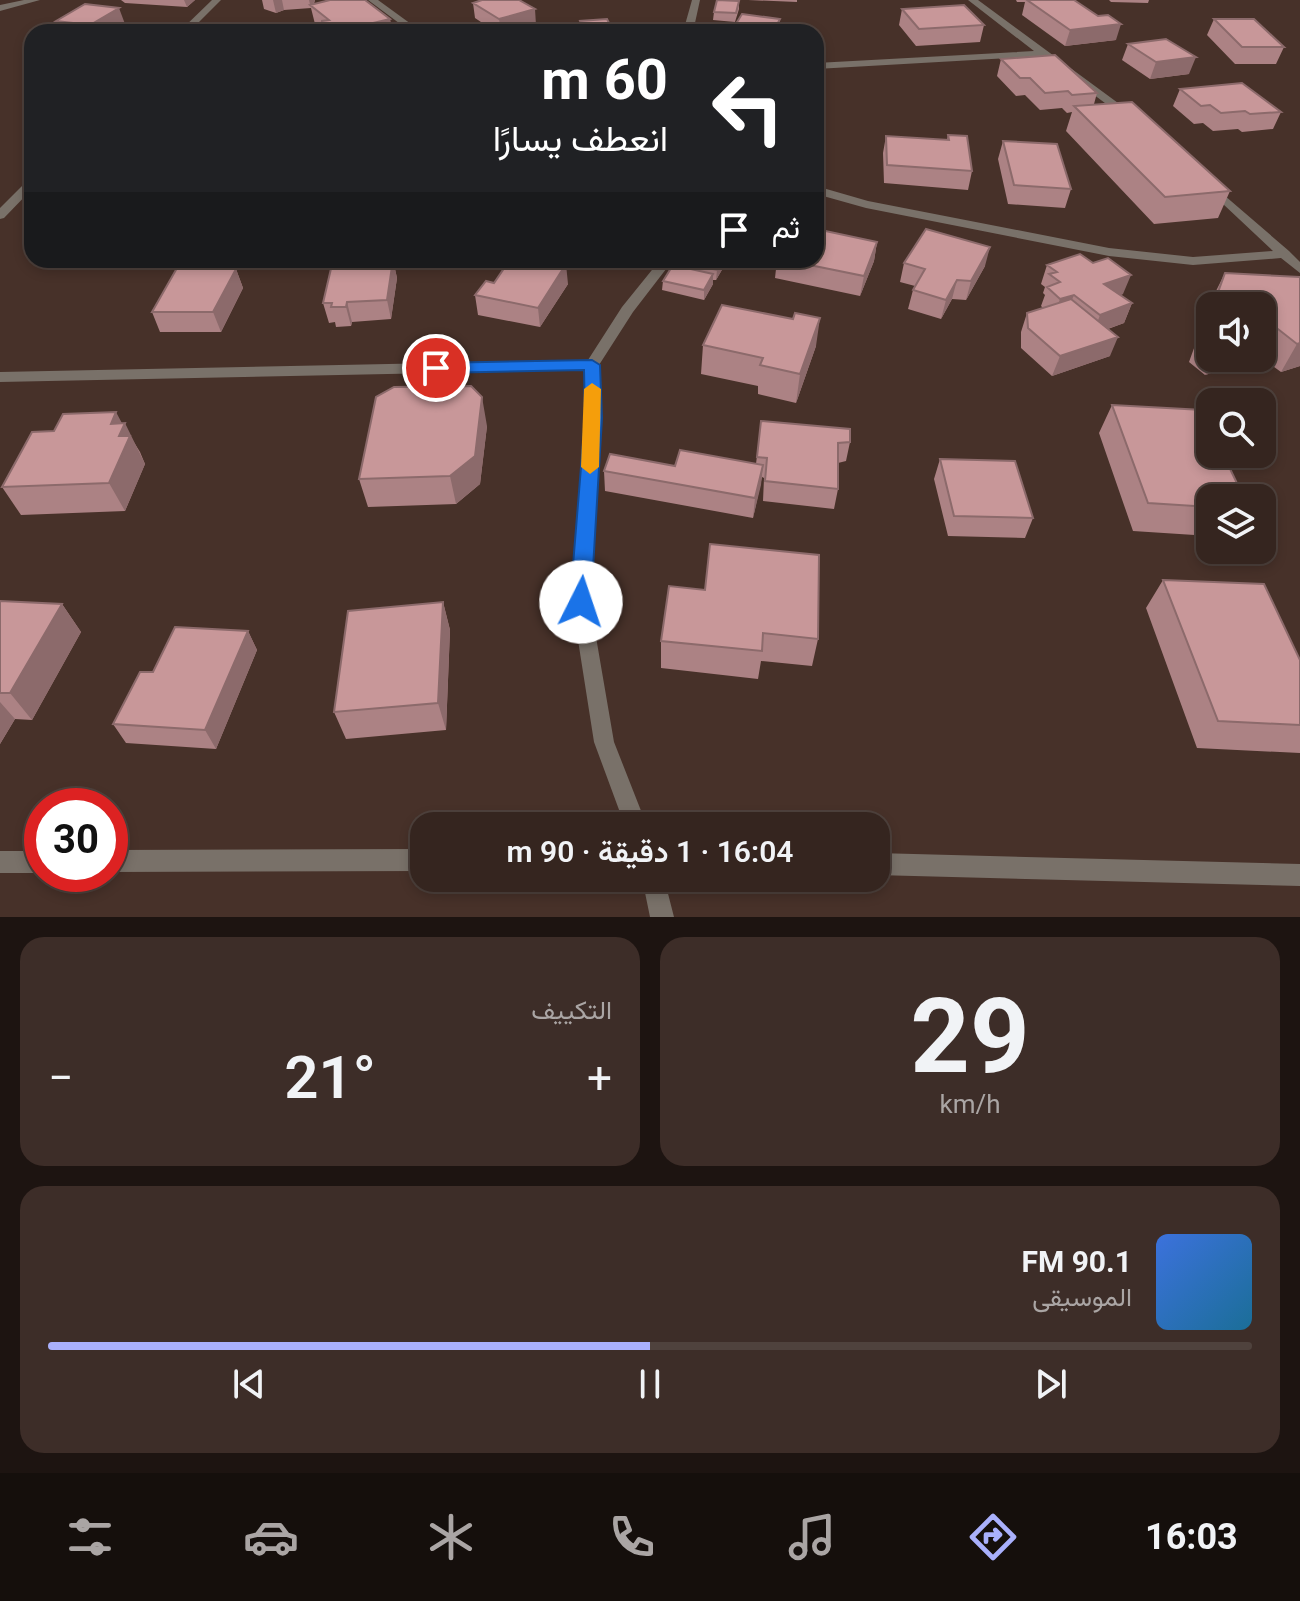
<!DOCTYPE html>
<html lang="ar">
<head>
<meta charset="utf-8">
<style>
	body { margin:0; font-family:Roboto,Vazirmatn,sans-serif; background:#3d2d28; color:#f1f3f6; direction:rtl; height:100vh; display:flex; flex-direction:column; font-size:30px; white-space:nowrap }
	* { box-sizing:border-box; margin:0 }
	p { font-size:26px; color:#aaa5a4 }
	.icon { flex:none; width:44px; height:44px; fill:none; stroke:currentColor; stroke-width:2; stroke-linecap:round; stroke-linejoin:round }
	.map { position:relative; height:917px; overflow:hidden; direction:ltr }
	.sheet { display:flex; flex-direction:column; gap:20px; padding:20px; background:#1d1411; flex:1 }
	.sheet>* { flex:none }
	.top-card { position:absolute; left:24px; top:24px; width:800px; height:244px; border-radius:24px; box-shadow:0 4px 12px #0003,0 0 0 2px #4f423d; direction:rtl; background:#202124; color:#fff; overflow:hidden }
	.fabs { position:absolute; left:1196px; top:292px; display:grid; gap:16px }
	.fabs a { display:grid; place-items:center; width:80px; height:80px; border-radius:16px; background:#35251f; box-shadow:0 4px 12px #0003,0 0 0 2px #4f423d; font-size:40px }
	.speed { position:absolute; left:24px; top:788px; display:flex; gap:16px; font-size:40px; font-weight:700; text-align:center }
	.speed>* { display:grid; place-content:center; width:104px; height:104px; border-radius:50%; background:#35251f; box-shadow:0 4px 12px #0003,0 0 0 2px #4f423d; line-height:1 }
	.speed .limit { border:12px solid #d22; background:#fff; color:#111 }
	.pin { position:absolute; display:grid; place-items:center; width:68px; height:68px; color:#fff; margin:-34px; border:4px solid #fff; border-radius:50%; box-shadow:0 2px 8px #0007 }
	.me { position:absolute; width:88px; margin:-44px; rotate:4deg; stroke-linejoin:round; filter:drop-shadow(0 0 6px #0008) }
	.turn { display:flex; align-items:center; gap:28px; height:168px; padding:0 24px; font-size:36px }
	.turn .icon { width:104px; height:104px; stroke-width:2.5 }
	.turn b { display:block; font-size:56px; line-height:68px }
	.then { display:flex; align-items:center; height:76px; padding:0 24px; background:#0003; gap:16px; font-size:30px }
	.big { font-size:60px; font-weight:600; line-height:1.1 }
	.sheet .card { flex:1; display:flex; flex-direction:column; justify-content:center; gap:12px; min-width:0; padding:0 28px; border-radius:24px; background:#3d2d28 }
	.sheet .dial { align-items:center; gap:0 }
	.dial b { font-size:104px; line-height:1 }
	.song { display:flex; align-items:center; gap:24px }
	.cover { width:96px; height:96px; border-radius:12px; background:linear-gradient(135deg,hsl(220 70% 55%),hsl(200 70% 35%)) }
	.played { height:8px; border-radius:4px; background:linear-gradient(90deg,#a9b0fc 50%,#4f423d 50%) }
	.keys { display:flex; justify-content:space-around; direction:ltr }
	.heat { display:flex; justify-content:space-between; align-items:center; font-size:44px; direction:ltr }
	.sheet .tiles { flex:1; display:grid; gap:20px; grid-template-columns:1fr 1fr }
	.card:last-child { grid-column:span 2 }
	.trip { position:absolute; left:410px; top:812px; width:480px; height:80px; border-radius:24px; background:#35251f; box-shadow:0 4px 12px #0003,0 0 0 2px #4f423d; font-weight:600; line-height:80px; text-align:center; direction:rtl }
	.tabs { display:flex; height:128px; justify-content:space-around; align-items:center; background:#150f0c; color:#aaa5a4 }
	.tabs .icon { width:56px; height:56px }
	.tabs .selected { color:#a9b0fc }
	.tabs b { font-size:36px; color:#f1f3f6 }
	.map>svg:first-child { display:block }
</style>
</head>
<body>
<div class="map">
<svg width="1300" height="917" viewBox="0 0 1300 917">
	<rect width="100%" height="100%" fill="#473129"/>
	<g fill="none" stroke-linecap="round" stroke-linejoin="round">
		<!-- minor -->
		<path fill="#797169" fill-rule="evenodd" d="M24,0H40L0,11V5Z
			M212,0H221L189,32H179Z
			M368,0H378L422,32H411Z
			M692,0H700L693,32H683Z
			M968,0H978L1133,114V118H1125L1042,56L816,69V63L1034,51Z
			M32,179V189L4,218L0,219V208L28,180Z
			M1210,183L1289,251L1300,262V273L1281,258L1193,265L1109,256L866,208L816,194V186L868,201L1109,248L1193,257L1273,251L1206,188L1204,186Z
			M660,260H673L633,312L599,365L602,418L590,602L614,742L647,826H625L594,742L572,602L586,418L585,370L0,382V372L588,360L622,307Z
			M642,878H664L674,917H650Z"/>
		<!-- tertiary -->
		<path fill="#797169" fill-rule="evenodd" d="M424,849V871L110,872V850Z
			M0,851H42V873H0Z
			M876,853L1300,864V886L876,875Z"/>
	</g>
	<!-- wall -->
	<path fill="#ac8284" d="M121,0H195L187,7L125,3Z
		M262,0H315L314,4L390,19L392,32H321L316,28L311,8L284,10L276,13L264,9Z
		M748,0H797V2Z
		M1016,0H1074L1116,40L1065,46L1022,15L1025,2H1017Z
		M1109,0H1149L1148,3L1111,2Z
		M739,1V9L735,22L713,20L714,12Z
		M473,3L536,25L511,32H496L475,18Z
		M902,9L984,25L980,42L916,46L899,25Z
		M1214,19L1284,47L1276,64H1235L1207,35Z
		M56,21L125,24L112,32H60Z
		M1128,44L1189,74L1150,79L1122,60Z
		M1001,59L1097,93L1094,104L1230,191L1218,218L1154,224L1066,131L1072,112L1067,113L1062,108L1040,110L1025,95L1016,96L997,76Z
		M1180,89L1281,112L1273,129L1242,132L1238,129L1213,131L1203,123L1194,124L1173,106Z
		M948,135L972,171L968,190L884,183L883,153L886,136L947,140Z
		M1003,141L1071,189L1065,208L1008,204L998,159Z
		M877,242L874,261L860,296L775,278L777,260H816Z
		M393,260L397,278L391,319L352,322L351,326L336,327L335,322L329,323L323,303Z
		M677,262L723,268L716,280H713V284L704,300L662,290L663,281L677,266Z
		M904,263L985,266L966,300L952,299L941,319L908,309L913,290L915,286L900,282Z
		M1047,265L1123,294L1120,295L1132,303L1124,323L1108,329L1110,356L1052,376L1021,348V332L1027,313L1043,308L1041,306L1045,295L1043,293L1045,287L1041,284Z
		M236,269L243,288L221,332H160L152,312Z
		M1225,273L1300,277V366L1281,372L1262,358V306H1210V358H1260L1205,375L1189,362L1211,301Z
		M494,283L568,284L540,327L478,315L475,295Z
		M703,345L816,346L796,403L758,394V386L701,374Z
		M1112,405L1210,498V536L1133,531L1099,433Z
		M761,421L850,442L846,461L838,463V489L834,509L763,501L764,478L762,477L753,518L605,491L604,471L675,466L756,464Z
		M122,423L140,452L145,464L125,511L21,515L2,487Z
		M487,426L480,484L456,504L368,507L359,479Z
		M940,459L1033,518L1025,538L948,536L934,479Z
		M1163,580L1300,660V753L1197,748L1146,608Z
		M669,586L818,639L812,666L761,661L758,679L661,668V641Z
		M0,601L62,604L81,632L32,720L15,719L0,744Z
		M443,602L450,630L446,730L346,739L334,712Z
		M248,631L257,650L216,749L126,743L113,724L153,672Z"/>
	<!-- shaded-wall -->
	<path fill="#8c6a6b" d="M184,0H195L187,7Z
		M273,0H282L284,10L276,13Z
		M309,0H315L312,6L310,5L311,9Z
		M119,8L125,24L112,32H93L90,25Z
		M535,9L536,25L511,32H501L499,19Z
		M390,19L392,32H363L373,23Z
		M780,19L779,32H773Z
		M1121,24L1116,40L1065,46L1070,30Z
		M256,25L258,32H251Z
		M1196,57L1189,74L1150,79L1156,62Z
		M822,121L820,138L816,142V127Z
		M877,242L874,261L860,296L864,276Z
		M990,247L985,266L966,300L971,281Z
		M393,260L397,278L391,319L387,300Z
		M723,260V268L716,280L717,270Z
		M566,264L568,284L540,327L538,308Z
		M236,269L243,288L221,332L213,312Z
		M713,274V284L704,300V290Z
		M1131,275L1123,294L1097,303L1104,284Z
		M957,280L952,299L941,319L946,300Z
		M1074,295L1066,314L1053,318L1060,299Z
		M347,302L352,322L351,326L346,307Z
		M1132,303L1124,323L1093,334L1100,315Z
		M820,318L816,346L796,403L800,374Z
		M1278,329L1262,357V334Z
		M1118,337L1110,356L1052,376L1060,356Z
		M1300,343V366L1281,372L1297,344Z
		M1214,358H1260L1205,375Z
		M482,397L487,426L480,484L456,504L450,476Z
		M116,412L124,427L125,423L145,464L125,511L109,483L111,424Z
		M763,465L761,485L753,518L755,498Z
		M443,602L450,630L446,730L438,703Z
		M62,604L81,632L32,720L10,693Z
		M248,631L257,650L216,749L205,730Z
		M0,702L15,719L0,744Z"/>
	<!-- building -->
	<path fill="#c89799" stroke="#8c6a6b" stroke-width="2" d="M330,0H365L390,19L373,23L379,28L364,32H321L322,21L329,20L310,5Z
		M482,0H519L535,9L499,19L473,3Z
		M717,0L739,1L736,13L714,12Z
		M1027,0H1074L1098,16L1108,15L1121,24L1070,30Z
		M85,4L119,8L90,25L56,21Z
		M964,5L984,25L919,29L902,9Z
		M742,14L780,19L773,32H739L741,28L734,27Z
		M607,19L610,25L644,29L642,32H553L582,26L580,21Z
		M1214,19H1254L1284,47H1242Z
		M230,24L256,25L251,32H213L224,31Z
		M1166,39L1196,57L1156,62L1128,44Z
		M1055,55L1097,93L1072,95L1068,91L1045,93L1030,78H1020L1001,59Z
		M1242,83L1281,112L1250,114L1245,111L1221,113L1210,105L1201,106L1180,89Z
		M1132,102L1230,191L1165,197L1074,106Z
		M816,119L822,121L816,127Z
		M948,135L967,136L972,171L887,165L886,136L949,140Z
		M1003,141L1057,144L1071,189L1014,185Z
		M816,229L877,242L864,276L785,260H816Z
		M926,229L990,247L971,281L957,280L946,300L913,290L925,269L904,263Z
		M1080,254L1093,263L1108,258L1131,275L1104,284L1132,303L1100,315L1074,295L1060,299L1047,287L1060,282L1049,274L1057,272L1047,265Z
		M333,260H393L387,300L347,302L346,307H331L332,303H323Z
		M523,260L566,264L538,308L475,295L486,281L494,283L507,264Z
		M678,260H723L717,270L677,262Z
		M673,265L713,274L704,290L663,281Z
		M177,268L236,269L213,312H152Z
		M1225,273L1300,277V343L1297,344L1278,329L1262,334V306H1213Z
		M1071,299L1118,337L1060,356L1028,328L1027,313Z
		M722,305L793,319L795,313L820,318L800,374L760,365L763,358L703,345Z
		M1210,314V339L1203,334Z
		M471,386L482,397L475,456L450,476L359,479L376,397L394,387Z
		M1112,405L1203,410L1210,425V454H1223L1244,498H1210V507L1148,503Z
		M116,412L111,424L125,423L119,436H130L109,483L2,487L32,432L54,431L63,414Z
		M761,421L850,429V442L838,443V489L765,481L767,458L757,457Z
		M680,450L763,465L755,498L604,471L610,454L675,466Z
		M940,459L1015,461L1033,518L954,516Z
		M710,544L819,555L818,639L763,633L762,651L661,641L669,586L705,590Z
		M1163,580L1264,584L1300,660V725L1218,721Z
		M0,601L62,604L10,693H0Z
		M443,602L438,703L334,712L348,611Z
		M175,627L248,631L205,730L113,724L140,672H153Z"/>
	<!-- route -->
	<path fill="#1a73e8" stroke="#114b97" stroke-width="2" d="M592,360L600,365L602,418L591,602L588,608L581,611L573,608L570,602L585,418L584,370L436,373L428,368L436,363Z"/>
	<!-- slow -->
	<path fill="#f59e0b" d="M592,383L601,389L599,467L590,474L581,467L584,389Z"/>
</svg>
<div class="fabs">
<a><svg class="icon" aria-label="sound" viewBox="0 0 24 24"><path d="M4 9h4l5-4v14l-5-4H4zM17 9q2 3 0 6"/></svg></a>
<a><svg class="icon" aria-label="search" viewBox="0 0 24 24"><circle cx="10" cy="10" r="6"/><path d="M15 15l6 6"/></svg></a>
<a><svg class="icon" aria-label="layers" viewBox="0 0 24 24"><path d="M12 4l9 5-9 5-9-5zM3 14l9 5 9-5"/></svg></a>
</div>
<div class="speed"><div class="limit">30</div></div>
<div class="pin" style="left:436px;top:368px;background:#d93025"><svg class="icon" aria-label="arrive" viewBox="0 0 24 24"><path d="M6 21V4h12l-3 4 3 4H6"/></svg></div>
<svg class="me" style="left:581px;top:602px" viewBox="-20 -20 40 40"><circle r="19" fill="#fff"/><path d="M0-13L10 11 0 6-10 11z" fill="#1a73e8"/></svg>
<div class="trip">16:04 · 1 دقيقة · 90 m</div>
<div class="top-card">
<div class="turn"><svg class="icon" aria-label="left" viewBox="0 0 24 24"><path d="M17 20v-9H6M10 6l-5 5 5 5"/></svg><div><b>60 m</b>انعطف يسارًا</div></div>
<div class="then">ثم<svg class="icon" aria-label="arrive" viewBox="0 0 24 24"><path d="M6 21V4h12l-3 4 3 4H6"/></svg></div>
</div>
</div>
<section class="sheet">
<div class="tiles">
<div class="card dial"><b>29</b><p>km/h</p></div>
<div class="card"><p>التكييف</p>
<div class="heat"><a>−</a><b class="big">21°</b><a>+</a></div>
</div>
<div class="card">
<div class="song"><i class="cover"></i><div><b>90.1 FM</b><p>الموسيقى</p></div></div>
<div class="played"></div>
<div class="keys"><svg class="icon" aria-label="previous" viewBox="0 0 24 24"><path d="M18 5L8 12l10 7zM5 5v14"/></svg><svg class="icon" aria-label="pause" viewBox="0 0 24 24"><path d="M8 5v14M16 5v14"/></svg><svg class="icon" aria-label="next" viewBox="0 0 24 24"><path d="M6 5l10 7-10 7zM19 5v14"/></svg></div>
</div>
</div>
</section>
<nav class="tabs">
<b>16:03</b>
<svg class="icon selected" aria-label="directions" viewBox="0 0 24 24"><path d="M12 3l9 9-9 9-9-9zM9 14v-3h6M13 9l2 2-2 2"/></svg>
<svg class="icon" aria-label="music" viewBox="0 0 24 24"><path d="M9 18V5l10-2v13"/><circle cx="6" cy="18" r="3"/><circle cx="16" cy="16" r="3"/></svg>
<svg class="icon" aria-label="phone" viewBox="0 0 24 24"><path d="M5 4h4l2 5-3 2q2 4 5 5l2-3 5 2v4C11 20 4 13 5 4z"/></svg>
<svg class="icon" aria-label="climate" viewBox="0 0 24 24"><path d="M12 3v18M4 7l16 10M4 17L20 7"/></svg>
<svg class="icon" aria-label="car" viewBox="0 0 24 24"><path d="M5 17H2v-5l4-1 3-4h7l3 4 3 1v5h-3M9 17h6M6 11h13"/><circle cx="7" cy="17" r="2"/><circle cx="17" cy="17" r="2"/></svg>
<svg class="icon" aria-label="filters" viewBox="0 0 24 24"><path d="M4 7h16M4 17h16"/><circle cx="9" cy="7" r="2"/><circle cx="15" cy="17" r="2"/></svg>
</nav>
</body>
</html>
